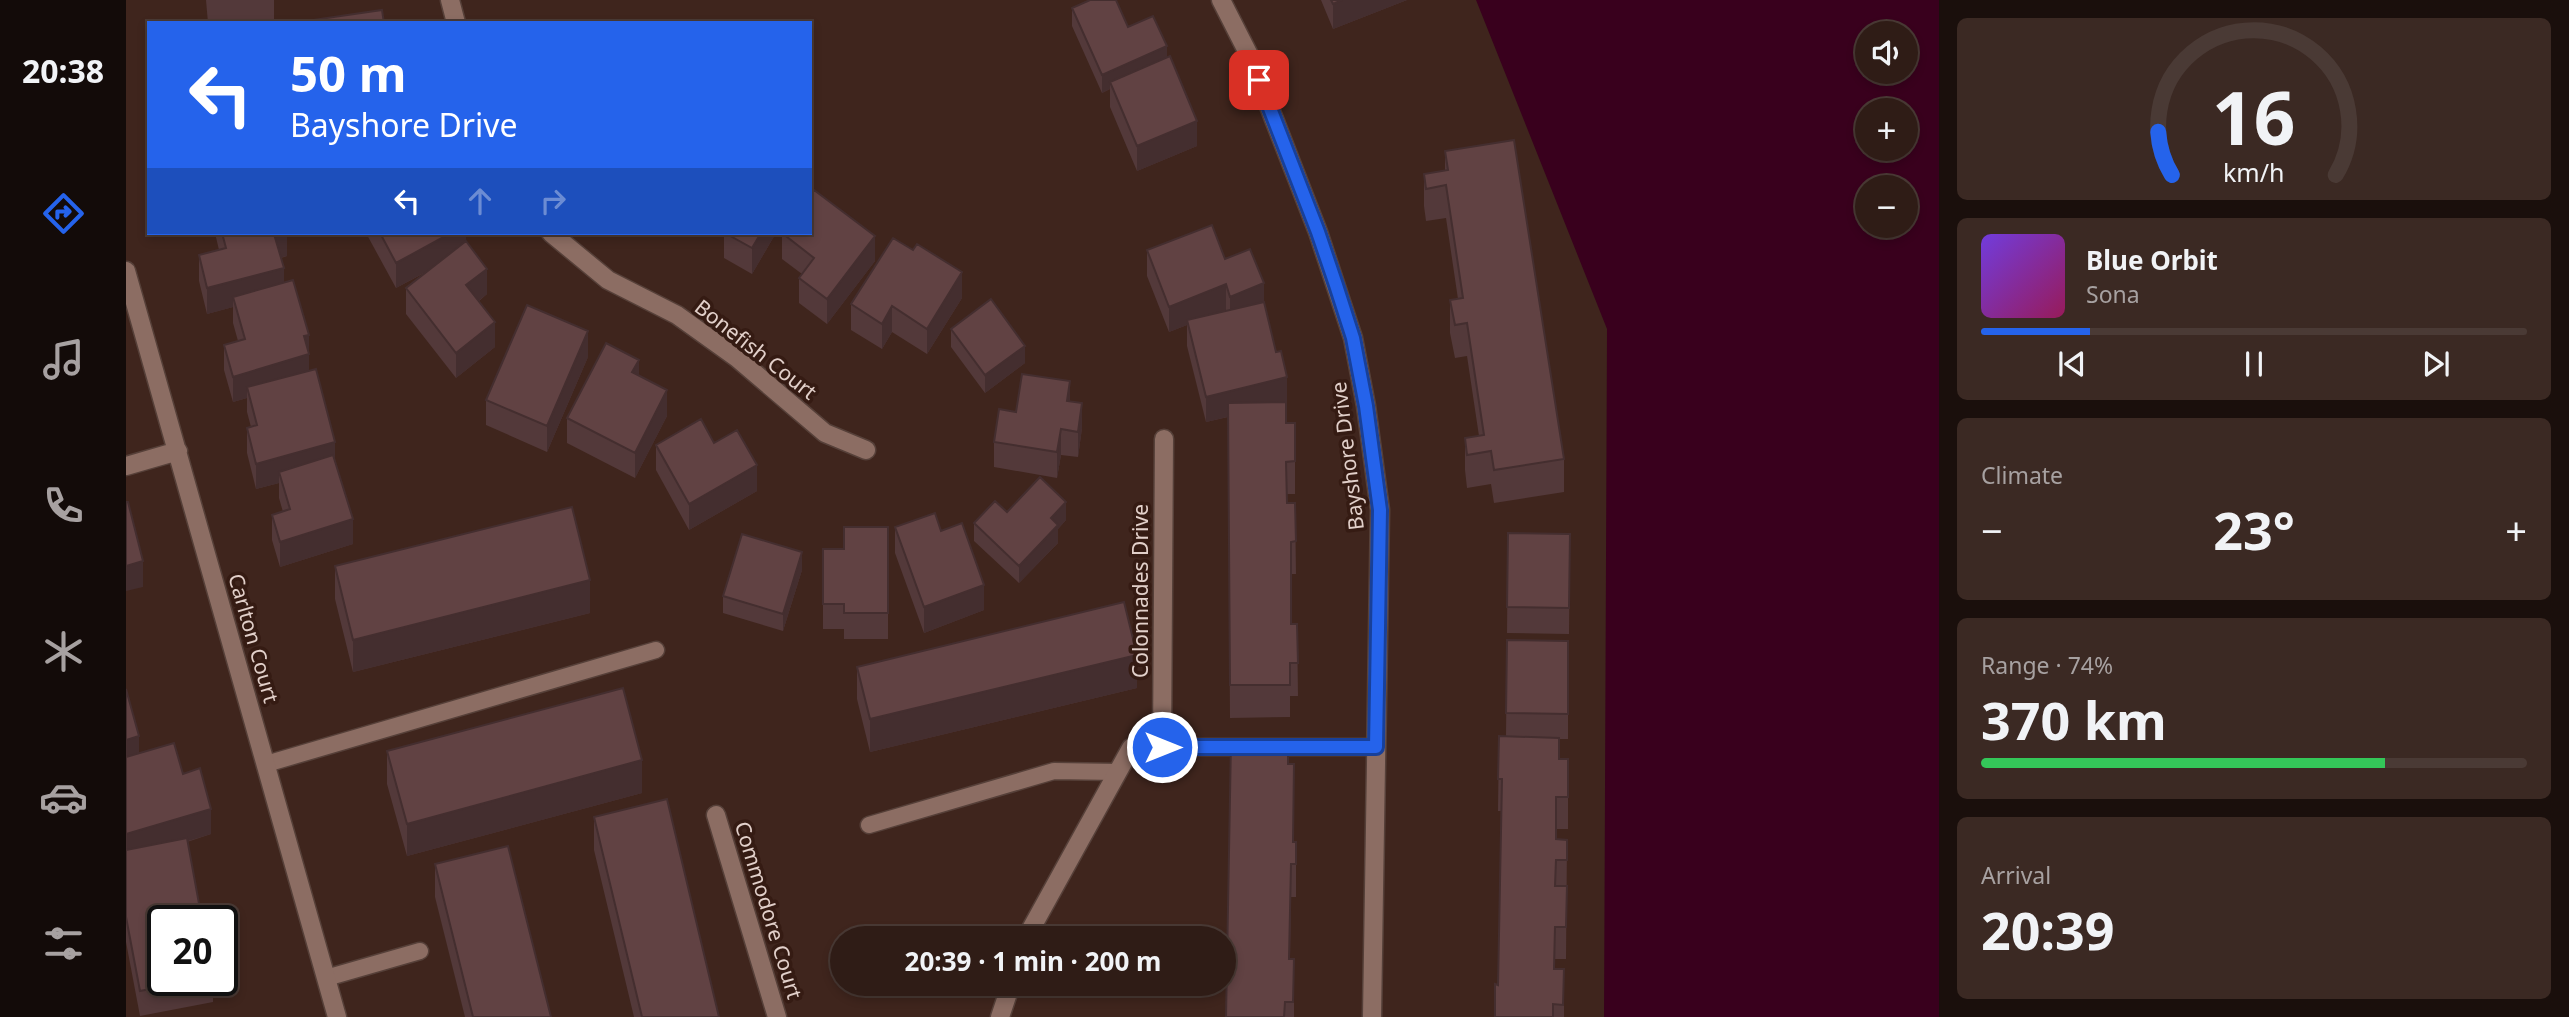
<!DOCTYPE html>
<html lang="en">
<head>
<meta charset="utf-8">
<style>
	body { margin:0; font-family:"Noto Sans",sans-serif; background:#3b2923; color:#f1f3f6; height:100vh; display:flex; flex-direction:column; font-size:26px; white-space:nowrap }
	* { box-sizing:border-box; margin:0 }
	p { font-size:23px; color:#a7a1a1 }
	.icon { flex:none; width:38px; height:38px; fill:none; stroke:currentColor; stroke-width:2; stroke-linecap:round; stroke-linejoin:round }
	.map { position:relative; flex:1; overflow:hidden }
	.details { display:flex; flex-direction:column; gap:18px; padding:18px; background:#1a0f0c; width:630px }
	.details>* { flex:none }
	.banner { position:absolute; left:21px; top:21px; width:665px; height:214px; border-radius:0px; box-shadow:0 4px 10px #0003,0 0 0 2px #4a3a35; background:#2563eb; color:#fff; overflow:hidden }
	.tools { position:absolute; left:1729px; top:21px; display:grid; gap:14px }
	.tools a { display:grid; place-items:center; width:63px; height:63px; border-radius:50%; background:#2f1c16; box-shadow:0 4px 10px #0003,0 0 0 2px #4a3a35; font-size:35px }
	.speed { position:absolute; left:21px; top:905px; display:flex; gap:14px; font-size:35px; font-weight:700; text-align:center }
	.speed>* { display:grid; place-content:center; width:91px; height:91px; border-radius:50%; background:#2f1c16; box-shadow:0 4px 10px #0003,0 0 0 2px #4a3a35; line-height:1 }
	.speed .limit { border:4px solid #111; border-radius:10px; background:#fff; color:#111 }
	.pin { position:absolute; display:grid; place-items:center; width:60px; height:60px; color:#fff; margin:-30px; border-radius:14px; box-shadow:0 4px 10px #0006 }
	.me { position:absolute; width:77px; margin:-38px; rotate:90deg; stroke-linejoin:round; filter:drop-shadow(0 0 5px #0008) }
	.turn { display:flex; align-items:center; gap:24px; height:147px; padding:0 28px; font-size:32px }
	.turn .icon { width:91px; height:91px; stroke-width:2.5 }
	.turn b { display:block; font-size:49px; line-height:60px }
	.lanes { display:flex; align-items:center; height:66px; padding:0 28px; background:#0003; justify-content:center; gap:35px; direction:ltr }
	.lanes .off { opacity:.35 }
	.big { font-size:52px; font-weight:700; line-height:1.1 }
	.details .widget { flex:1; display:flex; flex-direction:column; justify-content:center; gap:10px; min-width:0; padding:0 24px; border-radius:10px; background:#3b2923 }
	.details .dial { align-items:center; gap:0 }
	.dial svg { height:182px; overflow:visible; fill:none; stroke:#4a3a35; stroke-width:7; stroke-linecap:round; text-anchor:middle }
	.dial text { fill:#f1f3f6; stroke:none }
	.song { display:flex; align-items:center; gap:21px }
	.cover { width:84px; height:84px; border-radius:10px; background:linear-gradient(135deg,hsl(260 70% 55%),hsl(330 70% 35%)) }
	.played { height:7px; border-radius:4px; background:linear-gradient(90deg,#2563eb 20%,#4a3a35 20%) }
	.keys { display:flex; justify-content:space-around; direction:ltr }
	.heat { display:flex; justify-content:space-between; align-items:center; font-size:38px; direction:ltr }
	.charge { height:10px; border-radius:5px; background:linear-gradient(90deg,#34c759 74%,#4a3a35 0) }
	.trip { position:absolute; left:704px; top:926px; width:406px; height:70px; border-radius:35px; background:#2f1c16; box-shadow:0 4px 10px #0003,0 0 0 2px #4a3a35; font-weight:700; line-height:70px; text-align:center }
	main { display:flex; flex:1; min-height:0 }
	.dock { display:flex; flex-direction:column; width:126px; justify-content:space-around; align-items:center; background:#130b09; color:#a7a1a1 }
	.dock .icon { width:49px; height:49px }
	.dock .on { color:#2563eb }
	.dock b { font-size:32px; color:#f1f3f6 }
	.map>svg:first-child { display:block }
</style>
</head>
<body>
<main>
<nav class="dock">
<b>20:38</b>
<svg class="icon on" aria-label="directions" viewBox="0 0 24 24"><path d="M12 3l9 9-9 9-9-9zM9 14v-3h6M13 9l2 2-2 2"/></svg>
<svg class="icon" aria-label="music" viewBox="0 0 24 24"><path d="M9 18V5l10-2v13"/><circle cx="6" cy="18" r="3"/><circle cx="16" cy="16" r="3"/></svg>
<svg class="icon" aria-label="phone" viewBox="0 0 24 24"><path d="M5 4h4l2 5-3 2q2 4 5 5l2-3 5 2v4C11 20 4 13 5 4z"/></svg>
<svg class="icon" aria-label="climate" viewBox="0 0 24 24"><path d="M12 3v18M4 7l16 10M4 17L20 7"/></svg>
<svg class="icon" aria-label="car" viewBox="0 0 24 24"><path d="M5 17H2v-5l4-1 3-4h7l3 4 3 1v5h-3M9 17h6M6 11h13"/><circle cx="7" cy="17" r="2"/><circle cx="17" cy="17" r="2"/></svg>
<svg class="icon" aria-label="filters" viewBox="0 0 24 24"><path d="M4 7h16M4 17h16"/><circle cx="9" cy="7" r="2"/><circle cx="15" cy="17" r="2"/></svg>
</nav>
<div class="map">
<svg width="1813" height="1017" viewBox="0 0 1813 1017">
	<rect width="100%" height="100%" fill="#3f251d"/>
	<!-- water -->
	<path fill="#39001d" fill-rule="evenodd" d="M1350,0H1813V1017H1478L1481,329ZM1741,33H1780V72H1741ZM1741,110H1780V149H1741ZM1741,187H1780V226H1741Z"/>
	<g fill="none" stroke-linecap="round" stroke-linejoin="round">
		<defs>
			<path id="lane" d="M1036,747H1250
				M140,764L530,650
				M743,825L928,771L992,772
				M200,978L294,951"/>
			<path id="street" d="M324,0L330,23
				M1095,0L1123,55L1192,232L1227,338L1240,406L1254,510L1246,1017
				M425,233L482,280L551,315L611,358L699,433L740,450
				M0,271L211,1017
				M0,466L52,451
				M590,815L651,1017
				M900,938L1005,748L1036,747L1038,439
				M874,1017L885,984"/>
		</defs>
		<!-- lane casing -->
		<use href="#lane" stroke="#564039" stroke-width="19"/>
		<!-- street casing -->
		<use href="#street" stroke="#564039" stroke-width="21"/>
		<!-- lane -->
		<use href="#lane" stroke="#8c6d63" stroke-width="16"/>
		<!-- street -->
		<use href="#street" stroke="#8c6d63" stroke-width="18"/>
	</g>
	<!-- wall -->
	<path fill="#53393a" d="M80,0H148V22L82,23Z
		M1195,0H1281L1207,29Z
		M946,8L1002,27L1041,58L1071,146L1011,171L984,107V89L976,93L946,26Z
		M23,79V110L22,105V80Z
		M1319,151L1438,459V492L1368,503L1365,484L1341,488L1339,470V438L1353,436L1341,356L1329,358L1324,333V300L1332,299L1320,218L1300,221L1298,206V174L1319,170Z
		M89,233H161V256L155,258L158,283L183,335V370L209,461L227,544L154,567L146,540V515L157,512L153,498V483L130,489L121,453V428L125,427L121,412V398L107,402L98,370V345L112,341L107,323V307L81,314L73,281V255L93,250Z
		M240,233H340V242L361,294L353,301L369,347L330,378L280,314V288L304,270L270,288Z
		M598,233H650L626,274L598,258Z
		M656,233L749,261L701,324L673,303V278L676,274L656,259Z
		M1021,250L1099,259L1138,302L1161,403H1160V423H1169V494H1161V503H1169L1170,574H1165V624H1171L1172,696H1164V717L1104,718L1102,417L1080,422L1061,346V325L1043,332L1021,276Z
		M836,298L801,354L766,332L756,349L725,330V304Z
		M825,329L899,363L859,393L825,347Z
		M462,357L421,452L360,425V400Z
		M513,375L541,416L509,478L441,443V418Z
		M944,401L956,428L952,457L935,455L931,478L868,467V442L890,412Z
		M588,443L631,491L563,530L530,470V445Z
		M881,512L940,520L932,529V543L893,583L848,541V523Z
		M762,527V639H718V629H697V549H718Z
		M769,527L815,531L858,610L798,633L769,553Z
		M1382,533L1444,534L1443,634L1381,633Z
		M209,566L464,613L227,672L209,599Z
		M676,570L657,631L597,613V596Z
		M1381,640L1442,641V739H1433V759H1442V829H1430V839L1441,840L1440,959H1429V969H1438V1017H1369L1372,985L1375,811H1372L1373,736H1380Z
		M731,667L1011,688L744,752L731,699Z
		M0,689L13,753L57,774L85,834L61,842L37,980H87V1002L14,1016L0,942Z
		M261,751L516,793L281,856L261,784Z
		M1162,764H1168L1167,842H1170V897H1165L1164,959H1168V1017H1100Z
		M468,817L593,1017H508L468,850Z
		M309,864L425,1017H339L309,897Z"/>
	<!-- shaded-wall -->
	<path fill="#442e2f" d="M1216,0H1281L1207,29V4Z
		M1041,46V63L984,82V89L976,93V75Z
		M1071,121V146L1011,171V146Z
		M153,233H161V256L148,259V234Z
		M325,233H340V250L270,288V263Z
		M635,233H650L626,274V248Z
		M749,236V261L701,324V299Z
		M158,268V293L107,297V307L81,314V288Z
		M361,269V294L340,311V285Z
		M836,272V298L801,354V329Z
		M1138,283V309L1104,322V297Z
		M1100,284V310L1062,324L1061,320V325L1043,332V307Z
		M766,306V332L756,349V324Z
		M369,322V347L330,378V353Z
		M462,331V357L421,452V426Z
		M183,335V380L121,387V398L107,402V377L178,336Z
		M899,346V363L859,393V375Z
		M513,360V386L506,372Z
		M1161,377V403L1080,422V397Z
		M944,381V407L941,401Z
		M541,390V416L509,478V453Z
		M956,403V428L952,457V432Z
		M935,429V455L931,478V452Z
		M209,442V468L153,472V483L130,489V464Z
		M631,465V491L563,530V504Z
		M940,502V520L932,529V543L893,583V566L925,518Z
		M227,519V544L154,567V542Z
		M676,552V570L657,631V614Z
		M17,561V587L0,591V566Z
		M464,580V613L227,672V640Z
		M858,585V610L798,633V607Z
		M1011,655V688L744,752V719Z
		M13,736V761L0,765V740Z
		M516,760V793L281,856V824Z
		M85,809V834L0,860V834Z"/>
	<!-- building -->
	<path fill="#614243" stroke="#442e2f" stroke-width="2" d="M964,0H990L1002,27L1027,16L1041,46L976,75L946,8Z
		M1205,0H1216L1207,4Z
		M256,10L258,23H173V22Z
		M1044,56L1071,121L1011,146L984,82Z
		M1388,140L1438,459L1368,470L1365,451L1341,455L1339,438L1358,435L1341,323L1329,325L1324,300L1337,298L1320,185L1300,189L1298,174L1322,170L1319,151Z
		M688,190L749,236L701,299L673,278L688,258L656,233H684V196Z
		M1086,225L1099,259L1124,249L1138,283L1104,297L1100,284L1043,307L1021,250Z
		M96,233H153L148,234L158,268L81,288L73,255L100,248Z
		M254,233H325L270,263Z
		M599,233H635L626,248Z
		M767,238L787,250L791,244L836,272L801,329L766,306L756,324L725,304Z
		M340,241L361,269L340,285L369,322L330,353L280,288Z
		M167,280L183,335L178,336L183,354L107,377L98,345L119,339L107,297Z
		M865,299L899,346L859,375L825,329Z
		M1138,302L1150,352L1155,351L1161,377L1080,397L1061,320Z
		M401,305L462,331L421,426L360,400Z
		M480,343L513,360L506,372L541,390L509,453L441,418Z
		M190,369L209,442L130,464L121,428L131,425L121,387Z
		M896,374L944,381L941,401L956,403L952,432L935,429L931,452L868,442L873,409L890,412Z
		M1160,402V423H1169V461L1160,462L1161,503H1169L1170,541L1165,542V624H1171L1172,663H1164V685H1104L1102,403Z
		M575,419L588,443L611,430L631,465L563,504L530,445Z
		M207,455L227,519L154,542L146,515L164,509L153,472Z
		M914,477L940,502L925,518L932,525L893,566L848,523L869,501L881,512Z
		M0,502H2L17,561L0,566Z
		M446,507L464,580L227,640L209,566Z
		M809,513L815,531L836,523L858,585L798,607L769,527Z
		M718,527H762V613H718V604H697V549H718Z
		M1382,533L1444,534L1443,608L1381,607Z
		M616,534L676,552L657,614L597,596Z
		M998,602L1011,655L744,719L731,667Z
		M1381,640L1442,641V714L1380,713Z
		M497,688L516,760L281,824L261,751Z
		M0,689L13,736L0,740Z
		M1373,736L1433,738V759H1442V797H1430V839L1441,840V860H1430L1429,886H1441L1440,927H1429L1428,969H1438L1437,1005L1427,1004V1017H1369V984L1372,985L1376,779H1372Z
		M1105,741L1162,742V764H1168L1167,842H1170V864H1165L1163,959H1168L1167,1002H1159L1158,1017H1100Z
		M48,743L57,774L74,768L85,809L0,834V757Z
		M541,799L593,1017H516L468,817Z
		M61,838L76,920H37V980H69L14,991L0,917V850Z
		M382,846L425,1017H347L309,864Z"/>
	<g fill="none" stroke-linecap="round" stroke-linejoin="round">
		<defs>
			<path id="route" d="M1036,747H1250L1254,510L1240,406L1227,338L1210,285L1192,232L1133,80"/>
		</defs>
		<!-- route casing -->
		<use href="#route" stroke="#184099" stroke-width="18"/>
		<!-- route -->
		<use href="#route" stroke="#2563eb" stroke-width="12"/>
	</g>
	<g text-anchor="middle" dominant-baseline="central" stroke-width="7" stroke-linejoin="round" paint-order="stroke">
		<!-- street labels -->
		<g font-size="21" fill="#e2d0ca" stroke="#351b13">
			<text transform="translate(630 349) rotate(38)">Bonefish Court</text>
			<text transform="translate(1221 456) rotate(-97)">Bayshore Drive</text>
			<text transform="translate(1014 591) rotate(-90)">Colonnades Drive</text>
			<text transform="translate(128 638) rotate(74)">Carlton Court</text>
			<text transform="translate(643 910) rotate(73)">Commodore Court</text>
		</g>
	</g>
</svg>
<div class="tools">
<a><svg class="icon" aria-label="sound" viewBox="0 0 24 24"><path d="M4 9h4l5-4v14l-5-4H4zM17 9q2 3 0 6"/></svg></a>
<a>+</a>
<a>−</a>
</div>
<div class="speed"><div class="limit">20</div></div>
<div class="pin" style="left:1133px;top:80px;background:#d93025"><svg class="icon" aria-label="arrive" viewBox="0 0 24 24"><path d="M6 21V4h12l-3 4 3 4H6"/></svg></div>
<svg class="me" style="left:1036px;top:747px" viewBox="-20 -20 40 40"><circle r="17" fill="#2563eb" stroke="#fff" stroke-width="3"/><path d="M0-11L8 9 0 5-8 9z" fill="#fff"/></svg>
<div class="trip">20:39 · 1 min · 200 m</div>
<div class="banner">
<div class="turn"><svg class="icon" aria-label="left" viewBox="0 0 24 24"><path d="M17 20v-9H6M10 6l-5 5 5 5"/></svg><div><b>50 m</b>Bayshore Drive</div></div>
<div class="lanes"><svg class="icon" aria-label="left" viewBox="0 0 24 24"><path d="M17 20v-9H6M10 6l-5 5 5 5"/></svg><svg class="icon off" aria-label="ahead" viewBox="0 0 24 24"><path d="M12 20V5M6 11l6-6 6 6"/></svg><svg class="icon off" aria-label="right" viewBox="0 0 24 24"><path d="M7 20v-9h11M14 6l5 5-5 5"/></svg></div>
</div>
</div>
<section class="details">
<div class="widget dial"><svg viewBox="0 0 100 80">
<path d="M14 69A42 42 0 1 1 86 69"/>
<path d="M14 69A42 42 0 0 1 8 50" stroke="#2563eb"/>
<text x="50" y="56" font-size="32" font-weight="700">16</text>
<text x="50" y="72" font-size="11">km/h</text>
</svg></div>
<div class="widget">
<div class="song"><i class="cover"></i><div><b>Blue Orbit</b><p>Sona</p></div></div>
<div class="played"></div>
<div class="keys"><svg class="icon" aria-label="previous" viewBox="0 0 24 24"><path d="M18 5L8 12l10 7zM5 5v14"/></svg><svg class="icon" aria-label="pause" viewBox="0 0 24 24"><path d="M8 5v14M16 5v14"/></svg><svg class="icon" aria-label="next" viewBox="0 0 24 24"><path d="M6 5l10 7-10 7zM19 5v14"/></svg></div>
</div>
<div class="widget"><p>Climate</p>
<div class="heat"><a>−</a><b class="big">23°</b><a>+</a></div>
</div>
<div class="widget"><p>Range · 74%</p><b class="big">370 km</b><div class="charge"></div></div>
<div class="widget"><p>Arrival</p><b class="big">20:39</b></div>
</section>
</main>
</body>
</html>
